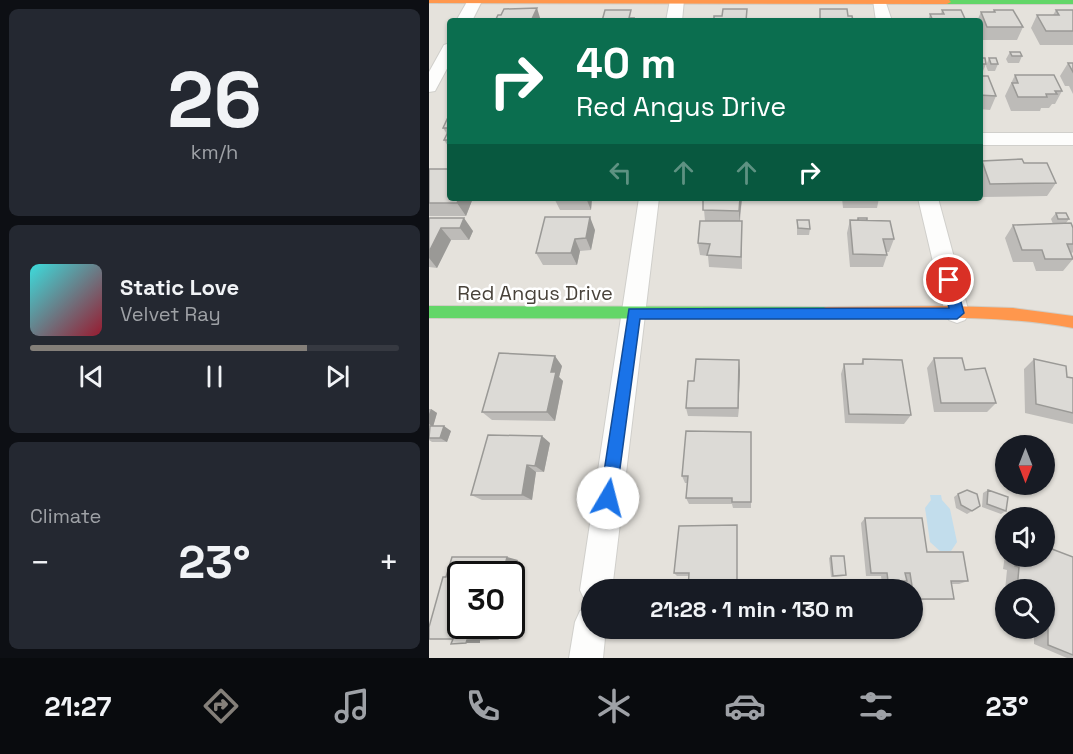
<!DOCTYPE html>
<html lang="en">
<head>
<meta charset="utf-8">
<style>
	body { margin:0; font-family:"Space Grotesk",sans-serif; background:#242831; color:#f1f3f6; height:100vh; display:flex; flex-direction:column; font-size:22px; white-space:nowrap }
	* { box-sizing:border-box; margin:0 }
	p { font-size:20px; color:#9ea1a6 }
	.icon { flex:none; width:33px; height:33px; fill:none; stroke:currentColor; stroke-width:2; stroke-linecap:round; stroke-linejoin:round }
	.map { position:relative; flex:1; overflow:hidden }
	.panel { display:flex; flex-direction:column; gap:9px; padding:9px; background:#0d0f14; width:429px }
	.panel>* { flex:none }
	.guide { position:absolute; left:18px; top:18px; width:536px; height:183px; border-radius:6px; box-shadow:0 2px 4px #0004; background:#0b6e4f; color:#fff; overflow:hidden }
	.needle { width:39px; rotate:180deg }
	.fabs { position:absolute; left:566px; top:435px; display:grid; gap:12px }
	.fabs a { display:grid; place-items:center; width:60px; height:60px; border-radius:50%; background:#171b24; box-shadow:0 2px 4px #0004; font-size:30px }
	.speed { position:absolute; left:18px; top:561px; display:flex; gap:12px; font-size:30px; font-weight:700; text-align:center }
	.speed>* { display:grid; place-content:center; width:78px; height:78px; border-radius:50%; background:#171b24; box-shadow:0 2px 4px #0004; line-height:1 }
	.speed .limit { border:3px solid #111; border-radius:9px; background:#fff; color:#111 }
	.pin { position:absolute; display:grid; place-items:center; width:51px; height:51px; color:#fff; margin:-26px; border:3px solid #fff; border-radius:50%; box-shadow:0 2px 6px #0007 }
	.me { position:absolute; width:66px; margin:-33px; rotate:8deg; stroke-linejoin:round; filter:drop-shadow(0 0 4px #0008) }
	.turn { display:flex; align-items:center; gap:21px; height:126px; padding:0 30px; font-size:27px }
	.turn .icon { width:78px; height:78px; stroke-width:2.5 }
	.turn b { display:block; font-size:42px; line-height:51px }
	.lanes { display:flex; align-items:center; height:57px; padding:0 30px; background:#0003; justify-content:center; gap:30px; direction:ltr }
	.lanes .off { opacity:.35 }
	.big { font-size:45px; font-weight:600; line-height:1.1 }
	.panel .tile { flex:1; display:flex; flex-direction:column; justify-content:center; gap:9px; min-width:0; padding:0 21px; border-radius:9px; background:#242831 }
	.panel .dial { align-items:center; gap:0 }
	.dial b { font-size:78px; line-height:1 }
	.song { display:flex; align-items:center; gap:18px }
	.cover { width:72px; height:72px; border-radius:9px; background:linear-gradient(135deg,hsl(180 70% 55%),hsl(350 70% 35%)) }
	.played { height:6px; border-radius:3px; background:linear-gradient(90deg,#847f79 75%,#363941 75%) }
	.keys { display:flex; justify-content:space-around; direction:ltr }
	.heat { display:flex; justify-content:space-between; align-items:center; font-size:33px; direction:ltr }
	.trip { position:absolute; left:152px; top:579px; width:342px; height:60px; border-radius:30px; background:#171b24; box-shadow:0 2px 4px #0004; font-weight:600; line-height:60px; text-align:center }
	.dock { display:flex; height:96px; justify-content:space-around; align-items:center; background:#090b0e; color:#9ea1a6 }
	.dock .icon { width:42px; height:42px }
	.dock .current { color:#847f79 }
	.dock b { font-size:27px; color:#f1f3f6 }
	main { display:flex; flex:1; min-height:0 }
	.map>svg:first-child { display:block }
</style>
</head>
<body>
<main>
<section class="panel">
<div class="tile dial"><b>26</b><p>km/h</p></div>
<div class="tile">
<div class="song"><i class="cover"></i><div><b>Static Love</b><p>Velvet Ray</p></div></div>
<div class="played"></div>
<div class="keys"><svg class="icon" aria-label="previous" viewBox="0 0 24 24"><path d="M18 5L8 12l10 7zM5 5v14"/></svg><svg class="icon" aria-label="pause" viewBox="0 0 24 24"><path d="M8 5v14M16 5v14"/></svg><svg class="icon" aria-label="next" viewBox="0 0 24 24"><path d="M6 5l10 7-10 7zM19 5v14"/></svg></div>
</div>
<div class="tile"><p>Climate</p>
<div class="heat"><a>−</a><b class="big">23°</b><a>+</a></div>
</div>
</section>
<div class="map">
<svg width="644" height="658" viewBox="0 0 644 658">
	<rect width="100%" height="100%" fill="#f2f1ee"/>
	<!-- residential -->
	<path fill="#e5e2dc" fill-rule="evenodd" d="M0,0H644V658H0ZM21,21H550V198H21ZM576,446H615V484H576ZM576,518H615V556H576ZM32,574H82V626H32ZM162,590H483V628H162ZM576,590H615V628H576Z"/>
	<!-- water -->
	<path fill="#c2ddec" d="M501,495H512L513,500L521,509L528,542L522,551H511L501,542L496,508L502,500Z"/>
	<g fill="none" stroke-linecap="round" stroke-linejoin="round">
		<defs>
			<path id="street" d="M39,0L53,1L43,21H27Z
				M241,0H255L253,21H237Z
				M444,0H456L463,21H447Z
				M21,43V63L6,91L0,92V72L15,45Z
				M550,133H644V145H550Z
				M210,198H230L183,590H162V604L156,601L151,590Z
				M489,198H509L540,313L536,320L528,323L520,320L516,313Z
				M162,606V628H177L174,658H140L146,622L151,611Z"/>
			<path id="fast" d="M516,0H644V4H518L514,2Z
				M0,306L397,307L402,309L404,313L402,317L397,319L0,318Z"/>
			<path id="slow" d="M0,0H520L522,2L518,4L0,3Z
				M521,306L584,308L644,316V328C562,313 480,318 397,319L392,317L390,313L392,309L397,307Z"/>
		</defs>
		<!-- street casing -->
		<use href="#street" stroke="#d0cfcb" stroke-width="2"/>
		<!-- fast casing -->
		<use href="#fast" stroke="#d0cdc5" stroke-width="2"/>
		<!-- slow casing -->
		<use href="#slow" stroke="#d0cdc5" stroke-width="2"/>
		<!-- street -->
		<use href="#street" fill="#fdfdfc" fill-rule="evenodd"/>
		<!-- fast -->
		<use href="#fast" fill="#63d668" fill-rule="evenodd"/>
		<!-- slow -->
		<use href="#slow" fill="#ff974d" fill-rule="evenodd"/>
	</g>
	<!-- wall -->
	<path fill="#bdbbb8" d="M513,10L537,21H499L501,14H512Z
		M565,10L594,27L588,40H553L550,34V21H548L552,12H564Z
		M627,10H644V45H611L602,28L608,15H624Z
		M581,52L593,56L590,63H579L577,59Z
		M550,53L552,57L551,58L557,64L554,71H550Z
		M560,58L569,64L566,71H559L557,66Z
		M639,63H644V94L640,86H636L631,76Z
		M586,75L633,91L626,104H623L620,108H612L611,111H582L576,96Z
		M550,76L567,96L561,110L550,109Z
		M21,113V149L15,140L18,134L14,128Z
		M553,161L595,163L627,183L618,196L554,197L550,188V166Z
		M0,169L21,198H44L37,216H0Z
		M125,198H163L162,210H131Z
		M274,198H313L311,221L313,234V269L280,267L279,256L271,255L269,243L276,221Z
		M413,198H450L448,208H414Z
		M627,213L640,219L637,223L644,228V252L642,254L644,259L634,271H607L604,262H584L576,238L584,225L624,224L622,219Z
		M0,218L44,231L40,240H22L8,268L0,267Z
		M429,218L438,220L465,239L460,252H458V255L454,267H421L418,233L421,220H429Z
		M368,220L381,229L380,235H368Z
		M166,230L162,250L151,251L148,265H114L107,253Z
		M505,358L536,370L567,403L558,412H505L498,368Z
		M434,359L482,415L475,424L416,423L412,374L415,364H432Z
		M605,359L638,377L644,378V424L596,413L595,369Z
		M133,366L130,377L134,381L126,421L63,420L53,412Z
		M311,370L309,417L259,416L257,408L265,381Z
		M0,409H2L8,413L4,426L22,431L18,442H3L0,440L1,427H0Z
		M322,432V508H304L303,504H260L257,498L258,483H256L253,476Z
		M121,443L115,472H107L103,500H53L42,495Z
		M559,490L577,511L572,514L553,507L554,493Z
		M529,494L543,511L538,514L527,508L525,497Z
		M436,518L498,552L539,581L530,584H522L525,599L516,600H483V590H476L475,582L471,584H453L452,576H437L432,523Z
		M308,525V590H259L260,576H248L245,573Z
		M576,555V556L644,557V658H638L605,644V628H615V590H576L578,570L574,569Z
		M402,556L417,575L415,576L402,577L400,558Z
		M576,592V621L573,620Z"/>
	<!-- shaded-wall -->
	<path fill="#9a9996" d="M108,8L112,21H102Z
		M30,198H44L37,216L28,203Z
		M157,198H163L162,210Z
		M311,198H313L310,223V211Z
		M161,217L166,230L162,250L157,238Z
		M35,218L44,231L40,240L31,228Z
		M12,228L22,240L8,268L0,258V252Z
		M146,239L151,251L148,265L142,253Z
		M126,356L133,366L130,377L134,381L126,421L118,412L122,372Z
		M310,360L311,370L309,417V408Z
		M2,409L8,413L4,427L0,424V414Z
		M15,426L22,431L18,442L11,438Z
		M113,436L121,443L115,472L106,466Z
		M98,465L107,472L103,500L93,495Z
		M78,557L89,560L82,588V574H74Z
		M82,593L90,594L80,639H69L71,626H82Z
		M38,640H51V643H37Z"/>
	<!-- building -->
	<path fill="#dcdad6" stroke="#9a9996" stroke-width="1.5" d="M108,8L102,21H66L69,15H72L75,9Z
		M294,9H318L317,21H285V16H293Z
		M391,9H418L419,16H423L424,21H391Z
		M176,10H202L200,18H205L204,21H173Z
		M513,10H532L537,21H504L501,14H515Z
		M565,10H584L594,27H558L552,12H566Z
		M627,10H644V31H617L608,15H630Z
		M581,52H591L593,56H583Z
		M550,58H556L557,64H550Z
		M560,58H567L569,64H562Z
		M639,63H644V72Z
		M586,75H625L633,91H626L628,94H617L618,97H589L583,83H589Z
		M550,76H559L567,96L550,95Z
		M21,113V128H14Z
		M21,128V140H15Z
		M593,159L595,163H618L627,183L561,184L553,161Z
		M0,169H21V198H30L28,203H0Z
		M274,198H311L310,211L274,210Z
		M627,213H637L640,219H629Z
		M116,217H161L157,238L146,239L142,253H107Z
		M0,218H35L31,228H12L0,252Z
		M429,218H438V220H429Z
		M368,220H380L381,229L369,228Z
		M421,220L461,221L465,239H454L458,255L424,254Z
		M271,221H313L312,257L278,255L281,244L269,243Z
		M642,223L644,228V244H638L644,259H616L613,250H593L584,225Z
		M70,353L126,356L122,372H127L118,412H53Z
		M505,358H533L536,370L556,368L567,403H512Z
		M267,359L310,360L309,408H257L259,381H265Z
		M434,359L473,360L482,415L420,414L415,364H434Z
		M605,359L637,366L638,377L644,378V413L607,404Z
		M1,426H15L11,438H0Z
		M257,431L322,432V502H303V498H257L259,476H253Z
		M59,435L113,436L106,466L98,465L93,495H42Z
		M538,490L548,494L551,506L543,511L532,505L529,494Z
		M559,490L579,497L577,511L558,504Z
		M436,518H493L498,552H534L539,581H522L525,599H485L481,573H476L478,581H459L458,573H442Z
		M308,525V590H259L260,573H245L250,526Z
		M615,546L644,557V655L619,645V628L615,627V590H588L590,567L586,566L587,556H615Z
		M402,556H415L417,575L404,576Z
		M23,557H78L74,574H32V626H71L69,639L38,640L37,643L22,644L24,639H0V627L14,577H17Z
		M338,628H352L353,638H338Z"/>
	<!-- route -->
	<path fill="#1a73e8" stroke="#114b97" stroke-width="1.5" d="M520,274L526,280L535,313L528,319H211L187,498L185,503L179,506L173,503L171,498L200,309L520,308L513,280Z"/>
	<g text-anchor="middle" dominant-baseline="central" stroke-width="5" stroke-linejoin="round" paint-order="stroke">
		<!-- street labels -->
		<g font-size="20" fill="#48423a" stroke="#fff">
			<text x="106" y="293">Red Angus Drive</text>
		</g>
	</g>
</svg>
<div class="fabs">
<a><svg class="needle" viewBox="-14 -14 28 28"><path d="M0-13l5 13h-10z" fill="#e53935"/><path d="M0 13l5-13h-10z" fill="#9ea1a6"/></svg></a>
<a><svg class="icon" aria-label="sound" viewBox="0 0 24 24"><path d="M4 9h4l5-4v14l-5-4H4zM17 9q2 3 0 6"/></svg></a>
<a><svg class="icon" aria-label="search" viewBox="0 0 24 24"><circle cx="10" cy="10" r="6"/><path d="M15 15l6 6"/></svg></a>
</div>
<div class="speed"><div class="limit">30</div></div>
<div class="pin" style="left:520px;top:280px;background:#d93025"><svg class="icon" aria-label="arrive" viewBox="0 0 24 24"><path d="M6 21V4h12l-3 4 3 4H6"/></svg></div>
<svg class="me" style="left:179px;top:498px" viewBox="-20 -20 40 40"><circle r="19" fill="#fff"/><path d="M0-13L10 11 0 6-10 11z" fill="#1a73e8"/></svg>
<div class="trip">21:28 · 1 min · 130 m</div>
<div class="guide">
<div class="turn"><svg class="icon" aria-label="right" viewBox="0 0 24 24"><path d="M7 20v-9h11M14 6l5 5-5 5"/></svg><div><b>40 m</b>Red Angus Drive</div></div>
<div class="lanes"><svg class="icon off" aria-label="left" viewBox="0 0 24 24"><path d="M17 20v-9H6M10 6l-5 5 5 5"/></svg><svg class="icon off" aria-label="ahead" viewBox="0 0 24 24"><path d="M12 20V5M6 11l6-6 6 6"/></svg><svg class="icon off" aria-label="ahead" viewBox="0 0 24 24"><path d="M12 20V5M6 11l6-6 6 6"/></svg><svg class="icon" aria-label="right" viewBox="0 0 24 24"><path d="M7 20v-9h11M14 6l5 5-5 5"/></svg></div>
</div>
</div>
</main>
<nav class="dock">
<b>21:27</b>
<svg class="icon current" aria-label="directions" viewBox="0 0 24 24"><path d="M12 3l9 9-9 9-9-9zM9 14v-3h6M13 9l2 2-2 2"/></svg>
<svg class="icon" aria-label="music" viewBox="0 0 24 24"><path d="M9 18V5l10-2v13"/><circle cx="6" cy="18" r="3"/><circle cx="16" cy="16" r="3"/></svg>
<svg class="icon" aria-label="phone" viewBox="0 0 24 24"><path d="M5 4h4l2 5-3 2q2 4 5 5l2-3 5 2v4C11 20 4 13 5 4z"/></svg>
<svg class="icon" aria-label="climate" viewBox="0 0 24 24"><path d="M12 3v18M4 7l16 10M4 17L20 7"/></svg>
<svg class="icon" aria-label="car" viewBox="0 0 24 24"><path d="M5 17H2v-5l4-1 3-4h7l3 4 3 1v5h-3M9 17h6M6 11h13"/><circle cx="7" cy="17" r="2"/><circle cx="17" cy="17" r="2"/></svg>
<svg class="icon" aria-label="filters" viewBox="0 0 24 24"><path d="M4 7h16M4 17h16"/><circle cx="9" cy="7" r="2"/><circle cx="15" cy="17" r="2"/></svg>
<b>23°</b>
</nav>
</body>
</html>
